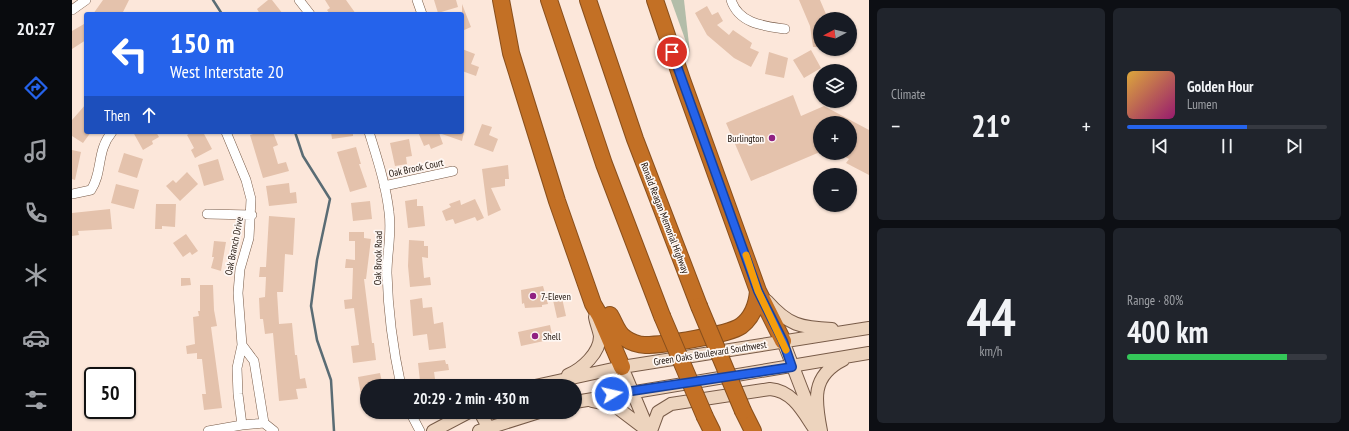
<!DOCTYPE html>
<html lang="en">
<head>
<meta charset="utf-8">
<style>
	body { margin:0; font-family:"PT Sans Narrow",sans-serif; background:#20242c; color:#f1f3f6; height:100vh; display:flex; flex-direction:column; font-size:15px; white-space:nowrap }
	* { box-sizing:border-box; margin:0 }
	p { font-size:13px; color:#9ea1a6 }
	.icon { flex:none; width:22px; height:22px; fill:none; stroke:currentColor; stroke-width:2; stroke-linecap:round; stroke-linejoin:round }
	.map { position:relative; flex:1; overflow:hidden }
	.side { display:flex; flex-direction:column; gap:8px; padding:8px; background:#0d0f14; width:480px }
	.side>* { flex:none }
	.top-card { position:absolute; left:12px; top:12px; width:380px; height:122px; border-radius:4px; box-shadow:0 1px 3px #0004; background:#2563eb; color:#fff; overflow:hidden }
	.needle { width:26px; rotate:263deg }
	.buttons { position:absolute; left:741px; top:12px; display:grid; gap:8px }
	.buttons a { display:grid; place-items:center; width:44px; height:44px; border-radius:50%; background:#171b24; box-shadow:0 1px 3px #0004; font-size:20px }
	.speed { position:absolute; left:12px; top:367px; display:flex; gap:8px; font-size:20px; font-weight:700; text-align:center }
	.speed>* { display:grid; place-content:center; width:52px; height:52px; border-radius:50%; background:#171b24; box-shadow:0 1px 3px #0004; line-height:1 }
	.speed .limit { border:2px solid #111; border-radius:6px; background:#fff; color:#111 }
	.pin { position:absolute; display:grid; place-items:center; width:34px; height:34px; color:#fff; margin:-17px; border:2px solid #fff; border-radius:50%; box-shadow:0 1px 4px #0007 }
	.me { position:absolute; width:44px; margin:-22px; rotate:81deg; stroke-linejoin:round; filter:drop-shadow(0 0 3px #0008) }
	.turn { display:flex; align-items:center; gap:14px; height:84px; padding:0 20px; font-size:18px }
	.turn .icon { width:52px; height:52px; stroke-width:2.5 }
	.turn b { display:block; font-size:28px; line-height:34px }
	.then { display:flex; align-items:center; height:38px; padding:0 20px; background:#0003; gap:8px; font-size:15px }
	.big { font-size:30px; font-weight:600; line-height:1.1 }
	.side .widget { flex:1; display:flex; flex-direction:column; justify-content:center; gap:6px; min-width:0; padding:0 14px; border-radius:6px; background:#20242c }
	.side .dial { align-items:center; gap:0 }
	.dial b { font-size:52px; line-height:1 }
	.song { display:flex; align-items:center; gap:12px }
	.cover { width:48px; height:48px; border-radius:6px; background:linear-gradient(135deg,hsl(40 70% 55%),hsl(320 70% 35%)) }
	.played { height:4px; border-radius:2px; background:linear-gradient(90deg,#2563eb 60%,#363941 60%) }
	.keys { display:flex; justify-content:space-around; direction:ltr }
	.heat { display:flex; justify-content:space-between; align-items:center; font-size:22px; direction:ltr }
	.charge { height:6px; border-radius:3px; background:linear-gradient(90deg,#34c759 80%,#363941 0) }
	.side .tiles { flex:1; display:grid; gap:8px; grid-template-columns:repeat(2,1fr) }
	.trip { position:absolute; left:288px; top:379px; width:222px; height:40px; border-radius:20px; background:#171b24; box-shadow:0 1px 3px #0004; font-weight:600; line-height:40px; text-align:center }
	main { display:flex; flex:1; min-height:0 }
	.tab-bar { display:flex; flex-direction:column; width:72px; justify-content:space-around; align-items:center; background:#090b0e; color:#9ea1a6 }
	.tab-bar .icon { width:28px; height:28px }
	.tab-bar .selected { color:#2563eb }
	.tab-bar b { font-size:18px; color:#f1f3f6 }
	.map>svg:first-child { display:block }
</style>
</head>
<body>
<main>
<nav class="tab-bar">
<b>20:27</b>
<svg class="icon selected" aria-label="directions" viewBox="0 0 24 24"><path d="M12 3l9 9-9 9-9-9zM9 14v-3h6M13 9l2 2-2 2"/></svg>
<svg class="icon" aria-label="music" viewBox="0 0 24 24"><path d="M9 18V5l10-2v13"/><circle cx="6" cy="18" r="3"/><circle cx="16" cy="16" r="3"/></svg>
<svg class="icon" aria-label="phone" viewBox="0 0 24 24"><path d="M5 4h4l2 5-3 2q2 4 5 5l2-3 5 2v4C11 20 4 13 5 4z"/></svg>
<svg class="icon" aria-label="climate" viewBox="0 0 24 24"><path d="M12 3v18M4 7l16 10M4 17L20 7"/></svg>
<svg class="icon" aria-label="car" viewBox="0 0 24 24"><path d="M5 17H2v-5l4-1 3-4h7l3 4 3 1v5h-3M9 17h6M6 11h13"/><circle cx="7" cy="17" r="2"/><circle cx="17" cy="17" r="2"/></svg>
<svg class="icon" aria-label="filters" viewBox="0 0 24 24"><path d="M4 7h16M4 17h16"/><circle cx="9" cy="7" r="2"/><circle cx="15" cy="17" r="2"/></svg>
</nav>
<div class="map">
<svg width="797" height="431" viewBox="0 0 797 431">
	<rect width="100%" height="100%" fill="#fce7da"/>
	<!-- green -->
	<path fill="#b3bda9" d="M599,0H612L618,53Z"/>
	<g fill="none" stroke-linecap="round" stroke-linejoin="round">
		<!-- stream -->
		<path stroke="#5a6c74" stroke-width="2.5" d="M141,0L150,14
			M223,132L231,156L258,199L245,260L239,306L245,340L259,380L262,431"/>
	</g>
	<!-- building -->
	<path fill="#e4c2ac" d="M31,0H57L50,14H21Z
		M196,0H200L211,14H188L185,9Z
		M253,0H274L284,14H258L255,10L258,8Z
		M362,0H384L386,7L366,13Z
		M727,0H748L754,14L748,17V47H741L738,26Z
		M390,4L399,27L390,31Z
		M635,6L640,15L646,12L651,21L645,25L657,35L661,30L680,43L678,48L687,52L679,67L662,58L635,35L623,13Z
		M12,24L14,27V40L0,49V31Z
		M390,49L403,54L399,64L407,67L404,76L390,71Z
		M739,50L749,68L732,78L721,60Z
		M697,52L716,58L712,78L693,74Z
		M721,95L729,116L752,106L797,130V175L774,163L777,159L766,153H778V123H748V152L679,181L654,123Z
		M14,104V132H19L11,143L0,136V120Z
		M410,124L420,127L417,135L426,139L421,152L402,145Z
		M61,132H84L87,137L80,141L81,144L71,150Z
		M120,132H131L140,149L123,158L119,150L122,148L115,135Z
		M187,132H201L206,145L201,147L206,164L214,162L217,171L191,178L178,135Z
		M259,132H281V136L260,139Z
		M346,132L366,133L392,132L390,141L367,133L371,144L359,149L357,144L352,146Z
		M337,139L340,156L334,157L335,164L323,166L318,143Z
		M284,147L289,164H287L295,187L278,192L265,152Z
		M0,150L9,152L3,180L0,179Z
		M52,153L71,159L65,178L46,172Z
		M146,159L152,180L132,186L126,165Z
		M436,165L437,179H433V186L419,188L429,210L416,216L410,169Z
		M115,172L126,184L108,201L94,186L101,180L104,183Z
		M217,183L218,193L224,192L225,203L197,206L194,186Z
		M44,184L67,190L62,209L39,203Z
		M345,199V206H351L353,226L336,228L333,201Z
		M403,199L412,218L405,221L403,217L383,224L381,219L374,221L370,211L379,207L377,204L388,200L389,205Z
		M298,201L300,219L281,221L279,203Z
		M84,204H104L103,227L90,226V229H83Z
		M38,209L40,229L6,231L7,235L0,236V213Z
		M197,216L223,218L221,255L213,254L211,292H205L207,324L220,323L223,355H225L228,379L233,378L235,388L224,389L226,399L207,401L201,333L193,334L191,319H188L187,298L193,297L194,277H187L188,267H194Z
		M277,232H292V238L299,239L294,279H292L300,343H302L304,360L281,363L279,346L287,345L282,308L273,309L272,300L280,299L281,268H273L274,259L283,260V241H277Z
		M114,234L126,251L120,255L118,252L111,257L101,243Z
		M337,240L352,241V246H356V258L350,257L352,278L358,277L359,285L338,287L336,266Z
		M142,241L154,242L149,271L139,268L142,257H140Z
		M109,278H118L119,285L109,286Z
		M128,285H141L142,310L145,326L139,327L150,408L132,410L130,394H134L130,359H125V353L115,354L114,346L123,344L121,317L127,316L126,311H128Z
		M471,286L476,304L470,305V307L453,308L452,303L450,304L449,290Z
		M350,298L351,308L360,307L362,324L371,322L374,348L357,350L355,334L341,336L338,300Z
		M490,298L494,316L485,318L481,300Z
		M478,325L481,339L449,346L446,332Z
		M373,360L374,364H376L377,370L362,372L363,379L348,381L346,363Z
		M308,373L310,382L304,383L305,386H295V394L289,395L286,377Z"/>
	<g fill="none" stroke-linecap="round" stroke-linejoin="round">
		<defs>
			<path id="street" d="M227,0L238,14
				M345,0L350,14
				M659,0C667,24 692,26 713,29
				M0,10L14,0
				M154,132L174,180L179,199L177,238L168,269L166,293L170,345L165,368L166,394L170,425
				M297,132C305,158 314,185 317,212C320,233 315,253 315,273C316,311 321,349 329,386
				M312,186L381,171
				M0,194L19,190C31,172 24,151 40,132
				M135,214L180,215
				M170,345L182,361L192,423
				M338,412L348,431
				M136,431L170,425L192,423L202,431"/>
			<path id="secondary" d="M695,301C716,325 729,328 760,329
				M711,341L742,421
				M550,367L576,429
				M496,375C510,369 528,353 528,336C527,330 524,323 523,317
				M463,386L550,367L797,328
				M520,401L543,406L576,431
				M503,402L797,353
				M408,412L416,427
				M361,431L397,412
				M407,431L467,412
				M579,431L586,412L599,404L698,389C722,391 732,414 744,431
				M749,431C743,400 739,376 771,360"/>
			<path id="highway" d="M429,0L439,53L485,201L521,304L528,316L550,367
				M477,0L532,164L590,316
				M516,0L563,139L627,306
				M583,0L610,80L686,291L711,341
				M538,315C543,323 545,333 553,338C558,342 567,345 573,345C591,345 656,335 669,326C681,317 685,304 686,291
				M671,411L681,431
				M633,417L640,431"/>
		</defs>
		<!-- street casing -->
		<use href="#street" stroke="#785b48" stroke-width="10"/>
		<!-- secondary casing -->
		<use href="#secondary" stroke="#785b48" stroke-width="14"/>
		<!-- highway casing -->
		<use href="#highway" stroke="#894f1c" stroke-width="18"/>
		<!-- street -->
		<use href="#street" stroke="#fff" stroke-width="9"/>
		<!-- secondary -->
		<use href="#secondary" stroke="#edd4be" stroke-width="12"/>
		<!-- highway -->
		<use href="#highway" stroke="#c37025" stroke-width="16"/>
		<defs>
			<path id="highway-bridge" d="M627,306L671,411
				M590,316L633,417"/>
		</defs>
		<!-- highway-bridge casing -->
		<use href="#highway-bridge" stroke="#894f1c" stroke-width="18" stroke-linecap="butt"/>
		<!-- highway-bridge -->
		<use href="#highway-bridge" stroke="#c37025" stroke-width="16"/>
	</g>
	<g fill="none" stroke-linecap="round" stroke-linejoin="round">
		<defs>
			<path id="route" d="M540,394L720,367L711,341L686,291L600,52"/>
		</defs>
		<!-- route casing -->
		<use href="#route" stroke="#184099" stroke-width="10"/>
		<!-- route -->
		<use href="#route" stroke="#2563eb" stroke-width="7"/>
		<!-- slow -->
		<path stroke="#f59e0b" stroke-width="7" d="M674,255L686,291L714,350"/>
	</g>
	<!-- markers -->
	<g fill="#902182" stroke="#fef7f3" stroke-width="1.5">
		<circle cx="700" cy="138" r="4"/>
		<circle cx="461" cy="296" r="4"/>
		<circle cx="463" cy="336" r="4"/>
	</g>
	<g text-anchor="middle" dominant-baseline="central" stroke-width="3.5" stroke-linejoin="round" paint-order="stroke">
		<!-- poi labels -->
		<g font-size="10" fill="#1e120a" stroke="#fef7f3" text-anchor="start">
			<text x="692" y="138" text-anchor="end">Burlington</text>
			<text x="469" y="296">7-Eleven</text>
			<text x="471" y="336">Shell</text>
		</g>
		<!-- street labels -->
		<g font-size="10" fill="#1e120a" stroke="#fef7f3">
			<text transform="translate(344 168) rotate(-12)">Oak Brook Court</text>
			<text transform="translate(593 218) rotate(69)">Ronald Reagan Memorial Highway</text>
			<text transform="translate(162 246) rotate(-79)">Oak Branch Drive</text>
			<text transform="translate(306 258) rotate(-89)">Oak Brook Road</text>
			<text transform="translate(638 353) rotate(-9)">Green Oaks Boulevard Southwest</text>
		</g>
	</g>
</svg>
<div class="buttons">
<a><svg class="needle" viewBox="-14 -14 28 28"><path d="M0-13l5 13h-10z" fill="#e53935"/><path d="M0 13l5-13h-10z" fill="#9ea1a6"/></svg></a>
<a><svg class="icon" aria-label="layers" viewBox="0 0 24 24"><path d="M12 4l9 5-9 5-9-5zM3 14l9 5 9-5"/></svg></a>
<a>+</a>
<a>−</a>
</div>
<div class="speed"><div class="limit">50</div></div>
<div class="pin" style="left:600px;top:52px;background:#d93025"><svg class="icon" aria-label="arrive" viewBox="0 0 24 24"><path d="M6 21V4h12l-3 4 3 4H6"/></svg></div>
<svg class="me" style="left:540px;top:394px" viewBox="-20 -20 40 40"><circle r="17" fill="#2563eb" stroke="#fff" stroke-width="3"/><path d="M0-11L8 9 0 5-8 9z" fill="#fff"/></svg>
<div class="trip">20:29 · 2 min · 430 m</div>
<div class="top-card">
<div class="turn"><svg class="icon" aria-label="left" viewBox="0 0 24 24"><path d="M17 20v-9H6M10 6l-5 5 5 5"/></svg><div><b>150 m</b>West Interstate 20</div></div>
<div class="then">Then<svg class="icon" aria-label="ahead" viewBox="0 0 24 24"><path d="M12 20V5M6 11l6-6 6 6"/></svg></div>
</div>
</div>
<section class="side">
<div class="tiles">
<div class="widget"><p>Climate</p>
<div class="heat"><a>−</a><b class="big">21°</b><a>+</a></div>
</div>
<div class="widget">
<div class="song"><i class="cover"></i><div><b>Golden Hour</b><p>Lumen</p></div></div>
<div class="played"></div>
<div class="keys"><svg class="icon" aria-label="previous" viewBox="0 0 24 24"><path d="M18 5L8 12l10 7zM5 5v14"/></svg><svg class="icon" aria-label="pause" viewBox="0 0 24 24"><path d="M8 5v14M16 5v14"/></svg><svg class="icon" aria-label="next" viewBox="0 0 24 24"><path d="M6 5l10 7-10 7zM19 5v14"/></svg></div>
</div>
<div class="widget dial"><b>44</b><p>km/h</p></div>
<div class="widget"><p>Range · 80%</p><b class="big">400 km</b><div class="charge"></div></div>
</div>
</section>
</main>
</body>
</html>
